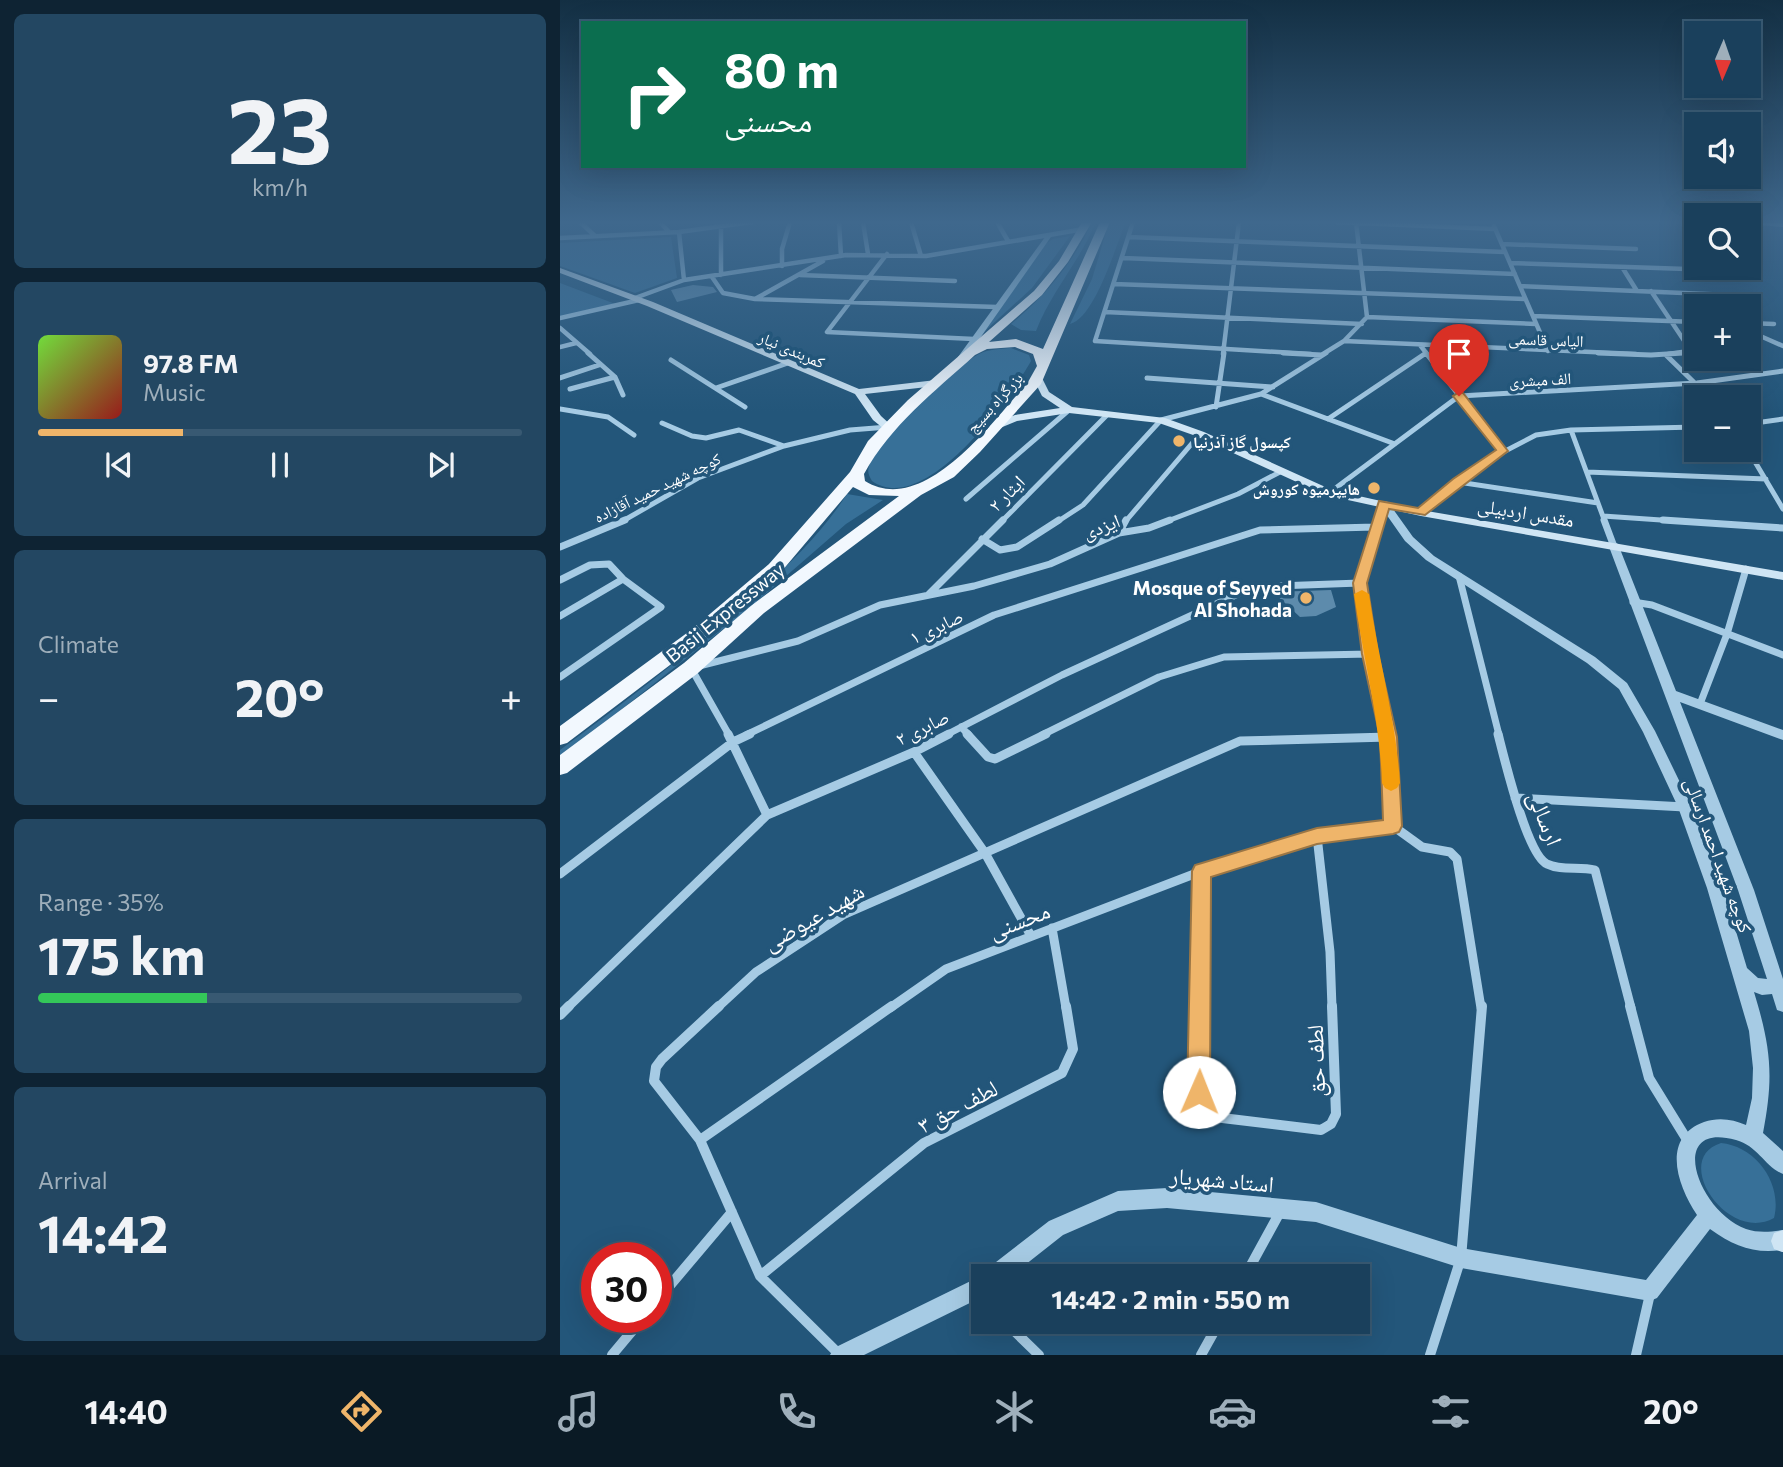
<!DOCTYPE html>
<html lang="en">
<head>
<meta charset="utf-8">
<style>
	body { margin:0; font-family:Commissioner,"Noto Naskh Arabic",sans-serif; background:#234762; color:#f1f3f6; height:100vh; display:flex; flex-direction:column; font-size:26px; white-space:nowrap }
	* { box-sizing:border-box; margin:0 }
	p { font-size:23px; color:#9fafbb }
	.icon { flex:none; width:38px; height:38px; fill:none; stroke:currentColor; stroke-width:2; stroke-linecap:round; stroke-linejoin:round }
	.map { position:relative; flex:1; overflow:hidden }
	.panel { display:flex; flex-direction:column; gap:14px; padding:14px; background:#0e2333; width:560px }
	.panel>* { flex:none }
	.banner { position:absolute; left:21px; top:21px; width:665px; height:147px; border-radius:0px; box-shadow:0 7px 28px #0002,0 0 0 2px #385972; background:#0b6e4f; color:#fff; overflow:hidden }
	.needle { width:46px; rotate:182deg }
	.fabs { position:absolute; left:1124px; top:21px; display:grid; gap:14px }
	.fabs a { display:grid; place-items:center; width:77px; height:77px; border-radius:0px; background:#1a405c; box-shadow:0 7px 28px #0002,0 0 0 2px #385972; font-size:35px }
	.speed { position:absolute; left:21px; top:1242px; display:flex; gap:14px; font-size:35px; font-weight:700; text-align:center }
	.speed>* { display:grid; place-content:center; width:91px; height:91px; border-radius:50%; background:#1a405c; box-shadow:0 7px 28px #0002,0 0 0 2px #385972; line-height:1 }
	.speed .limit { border:10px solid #d22; background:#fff; color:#111 }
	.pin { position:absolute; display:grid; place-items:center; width:60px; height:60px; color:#fff; margin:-72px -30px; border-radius:50% 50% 50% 0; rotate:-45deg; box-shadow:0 0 7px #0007 }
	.pin .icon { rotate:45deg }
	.me { position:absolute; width:77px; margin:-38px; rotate:1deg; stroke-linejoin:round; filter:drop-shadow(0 0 5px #0008) }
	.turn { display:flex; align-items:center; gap:24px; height:147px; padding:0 28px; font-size:32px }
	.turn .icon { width:91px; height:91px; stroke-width:2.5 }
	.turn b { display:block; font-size:49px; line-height:60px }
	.big { font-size:52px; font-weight:700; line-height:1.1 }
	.panel .widget { flex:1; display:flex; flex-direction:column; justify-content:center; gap:10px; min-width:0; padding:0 24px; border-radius:10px; background:#234762 }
	.panel .dial { align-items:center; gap:0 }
	.dial b { font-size:91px; line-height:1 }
	.song { display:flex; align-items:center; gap:21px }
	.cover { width:84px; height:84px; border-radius:10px; background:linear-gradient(135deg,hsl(100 70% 55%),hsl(0 70% 35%)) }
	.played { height:7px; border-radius:4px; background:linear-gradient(90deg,#efb56a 30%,#385972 30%) }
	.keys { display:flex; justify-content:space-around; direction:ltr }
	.heat { display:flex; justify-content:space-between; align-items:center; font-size:38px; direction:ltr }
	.charge { height:10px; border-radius:5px; background:linear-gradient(90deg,#34c759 35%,#385972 0) }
	.trip { position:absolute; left:411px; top:1264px; width:399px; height:70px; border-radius:0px; background:#1a405c; box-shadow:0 7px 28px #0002,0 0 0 2px #385972; font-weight:700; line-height:70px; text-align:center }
	.menu { display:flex; height:112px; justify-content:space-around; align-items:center; background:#0a1a25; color:#9fafbb }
	.menu .icon { width:49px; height:49px }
	.menu .current { color:#efb56a }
	.menu b { font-size:32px; color:#f1f3f6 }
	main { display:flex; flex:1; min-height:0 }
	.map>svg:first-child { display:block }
</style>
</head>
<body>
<main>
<section class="panel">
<div class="widget dial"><b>23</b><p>km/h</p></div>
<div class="widget">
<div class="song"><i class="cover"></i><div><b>97.8 FM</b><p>Music</p></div></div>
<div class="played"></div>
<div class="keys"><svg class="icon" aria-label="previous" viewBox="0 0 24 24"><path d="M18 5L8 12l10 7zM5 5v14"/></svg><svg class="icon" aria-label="pause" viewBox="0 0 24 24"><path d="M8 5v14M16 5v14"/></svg><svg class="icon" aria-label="next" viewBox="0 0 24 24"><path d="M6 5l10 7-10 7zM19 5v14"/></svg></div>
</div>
<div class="widget"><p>Climate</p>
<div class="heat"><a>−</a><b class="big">20°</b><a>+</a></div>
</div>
<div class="widget"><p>Range · 35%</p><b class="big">175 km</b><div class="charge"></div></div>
<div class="widget"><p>Arrival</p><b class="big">14:42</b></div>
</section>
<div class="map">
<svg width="1223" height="1355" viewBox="0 0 1223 1355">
	<rect width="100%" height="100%" fill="#23567a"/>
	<!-- green -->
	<path fill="#377098" d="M532,222H536C520,261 491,292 476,331L461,330L451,324C485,296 514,262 532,222Z
		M553,222H566C556,245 535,318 510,324L532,279L547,229Z
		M510,236L472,288L425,331L485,244L493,239Z
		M111,237L117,278L75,293L0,266V243Z
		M0,283L58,305L0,317Z
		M451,348L469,355L471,361C450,399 364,518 312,481C309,476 307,472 309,466C320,438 393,368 419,354C429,349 441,349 451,348Z
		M287,494L323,500L286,524L186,611L0,758V750C62,704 123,658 181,607C219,574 259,538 287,494Z
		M1161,1143C1195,1146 1223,1183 1214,1218C1168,1244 1110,1159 1161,1143Z"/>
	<!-- building -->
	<path fill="#5d8bac" d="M133,285L153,287L157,292L117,302L111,290Z
		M771,590L776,607L756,616L740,617L713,592Z"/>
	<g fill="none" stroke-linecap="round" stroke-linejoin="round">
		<!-- minor-far4 -->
		<path stroke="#a6cbe4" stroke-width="4.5" d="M20,222L35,236
			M100,222L109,232
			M279,222L281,256
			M303,222L308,254
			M351,222L361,256
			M437,222L448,241
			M573,222L535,341L751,354
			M776,222L935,229
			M161,226V275
			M934,226L988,351
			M119,232L124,280
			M569,237L945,252
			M0,238L119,232L192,222
			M942,244L1076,249
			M327,254L267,332L414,339
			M563,258L955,274
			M263,261L195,299L437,307
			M950,263L1127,269
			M222,266V249L230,222
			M1062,267L1077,291
			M240,275L395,281
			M152,277L163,293L195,299
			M554,284L965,299
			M960,286L1194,296
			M1091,291L1131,351
			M75,298L124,280L286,255L366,256L524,229
			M545,312L802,324
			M973,316L1136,322
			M807,317L976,324
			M0,318L79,300
			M1188,323L1214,324
			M0,328L30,354
			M1188,337L1198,335L1223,346
			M784,341L807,317L796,222
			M860,345L867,354
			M0,347L16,343
			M663,354L679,222
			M763,354L784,341L1076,354
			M1108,354L1136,350"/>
		<!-- minor-far3 -->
		<path stroke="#a6cbe4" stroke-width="5" d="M28,353L55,377L63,395
			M723,353L762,355
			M866,353L942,451
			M1038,353L1091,355L1123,353
			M1106,355L1149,397
			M111,360L185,407
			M0,378L39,365
			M587,378L713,387
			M156,388L228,363
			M10,389L55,377
			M701,394L835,444
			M656,407L664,353
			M0,409L48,417L74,435
			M768,419L866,353
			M102,423L132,436L146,438L179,430L224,446
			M1188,424L1223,419
			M1011,430L1045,522
			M1188,450L1223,509
			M1027,472L1206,479
			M898,482L1038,503
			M769,493L899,396L1137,383L1223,371
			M406,499L509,410
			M861,513L926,461L976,435L1011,430L1136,427
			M1043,516L1130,522
			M61,522L138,478L224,446L290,430L328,427
			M441,522L547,415
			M497,522L523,505L601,420L701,394L766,353
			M565,522L640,434
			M605,522L678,494L720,472
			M819,522L824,504"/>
		<!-- minor-far2 -->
		<path stroke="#a6cbe4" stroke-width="7" d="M819,520L800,583L810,654L829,735
			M1044,520L1053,544
			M1103,520L1223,528
			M559,533L566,520
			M422,539L440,550L457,547L499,520
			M0,547L65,520
			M899,576L939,735
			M0,580L30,565L49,564L63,579L101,607L0,677
			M369,594L443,520
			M1073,602L1092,605L1223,655
			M0,616L63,579
			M1140,704L1167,634L1186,569
			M401,727L409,735
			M169,735L131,668L238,641L320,605L414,586L490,564L559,533L589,528L610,520
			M186,735L434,615L700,530L815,527
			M386,735L502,675L693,587L800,583
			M482,735L599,677L664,657L810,654"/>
		<!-- minor-far1 -->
		<path stroke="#a6cbe4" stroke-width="9" d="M168,734L207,815
			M407,734L428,757L435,759L486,734
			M938,734C944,757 967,855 987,864C1001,871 1020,866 1035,870L1071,1008
			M354,752L425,853L471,936
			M955,798L1125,807
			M833,826L862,847L890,852L897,859L921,1008
			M757,836L770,952L772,1008
			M0,874L173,742L190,734
			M492,928L506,1008
			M7,1008L207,815L354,752L389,734
			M157,1008L196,972L283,915L680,741L829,737
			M330,1008L386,969L642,871L757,836L833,826L828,734
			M640,1008L642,871"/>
		<!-- minor -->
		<path stroke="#a6cbe4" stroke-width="10" d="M159,1006L102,1059L96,1067L94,1081L140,1140L200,1276L280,1355
			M640,1006L639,1092L642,1105L654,1117L761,1130L771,1124L776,1114L772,1006
			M1070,1006L1089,1078L1129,1143
			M0,1015L9,1006
			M140,1140L332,1006
			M200,1276L364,1143L502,1073L513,1049L506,1006
			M685,1276L720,1212
			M96,1302L172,1212
			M444,1321L479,1355
			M52,1355L83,1318
			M641,1355L660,1321
			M870,1355L901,1258L922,1006
			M1076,1355L1090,1294"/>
		<!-- tertiary -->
		<path fill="#a6cbe4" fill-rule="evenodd" d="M488,233L493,234L404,361H398V357Z
			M824,501L828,502L853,537L874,556L1035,657L1067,683L1095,731L1132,807L1163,888L1187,968L1198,978L1207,979L1178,890L1048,544L1049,542L1053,541L1058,544L1116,691L1223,730V740L1120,702L1194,890L1223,979V1012L1217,1010L1212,994L1202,995L1194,992C1211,1048 1214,1076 1203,1133L1223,1151V1174C1205,1167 1198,1146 1176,1140C1106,1120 1137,1211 1186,1229C1198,1233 1210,1232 1223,1230V1250C1193,1254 1174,1246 1150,1229L1097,1298L1090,1301L901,1268L756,1222L607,1208L558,1211L503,1235L451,1276H424V1296L420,1298L304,1355H270L274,1348L425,1274L427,1269L489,1221L558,1191L607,1188L756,1202L901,1248L1086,1280L1137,1215C1118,1187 1100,1138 1144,1122C1158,1117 1173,1119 1186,1125L1192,1098L1193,1068L1189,1031L1147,888L1118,807L1083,732L1059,689L1027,663L866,560L845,541L819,504Z"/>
		<!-- secondary -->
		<path fill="#cfe5f4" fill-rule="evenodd" d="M1188,222L1223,223V227L1189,224Z
			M0,268L93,302L299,389L376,380L381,383L376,386L305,394L321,416L333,427L324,429L313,420L295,394L87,306L0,273Z
			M475,376H481L489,392L512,407L605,418L644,432L772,490L861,510L1223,572V580L861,516L765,495L636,436L599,423L509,413L457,421L440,428H432V424L455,415L500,408L482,396L473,378Z
			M1223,1230V1252H1222L1214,1249L1211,1241L1214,1233Z"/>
		<!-- trunk -->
		<path fill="#f2f8fe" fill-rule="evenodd" d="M522,222H532L508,262L482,295L429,342L456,339L483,349L540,222H550L481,384L420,452L394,477L361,495L204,613L138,673L7,773L0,775V755L124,663L192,605L339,496L309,495L293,487L221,572L143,640L7,743L0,745V726L131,630L209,564L290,472L308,441L348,400L474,291L499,261ZM455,347L473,354L477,366L468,382C434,420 364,518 305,481L304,474C331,425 374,392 415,355L427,349Z"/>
	</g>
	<!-- sky -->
	<linearGradient id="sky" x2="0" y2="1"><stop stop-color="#132f43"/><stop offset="0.54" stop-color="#3f688d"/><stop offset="1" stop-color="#3f688d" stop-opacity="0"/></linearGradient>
	<rect width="1223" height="412" fill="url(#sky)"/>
	<!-- route -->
	<path fill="#efb56a" stroke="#9b7645" stroke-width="2" d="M899,392L903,393L948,451L865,515L829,509L807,583L818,654L837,737L842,826L839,832L833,834L757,844L651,877L650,1092L647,1100L639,1104L630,1100L627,1092L632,871L635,865L642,863L757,828L823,820L820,737L802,654L793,583L819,501L858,508L893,479L936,450L893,396Z"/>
	<!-- slow -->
	<path fill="#f59e0b" d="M802,590L809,594C818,658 836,719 840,783L837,788L831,791L825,788L822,783C820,719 803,658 794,594Z"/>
	<!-- markers -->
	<g fill="#efb56a" stroke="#23567a" stroke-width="2.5">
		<circle cx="619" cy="441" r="7"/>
		<circle cx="814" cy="488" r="7"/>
		<circle cx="746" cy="598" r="7"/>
	</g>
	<g text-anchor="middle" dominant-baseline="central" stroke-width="7" stroke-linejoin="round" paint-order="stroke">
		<!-- far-street labels -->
		<g font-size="16" fill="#fff" stroke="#23567a">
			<text transform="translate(986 339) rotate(2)">الیاس قاسمی</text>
			<text transform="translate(232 349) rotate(23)">کمربندی نیار</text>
			<text transform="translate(980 379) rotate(-3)">الف مبشری</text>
			<text transform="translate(434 402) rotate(-48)">بزرگراه بسیج</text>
			<text transform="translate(97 487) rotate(-26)">کوچه شهید حمید آقازاده</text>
		</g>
		<!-- far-poi labels -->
		<g font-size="16" font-weight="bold" fill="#fff" stroke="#23567a" text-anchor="start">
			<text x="633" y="441">کپسول گاز آذرنیا</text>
			<text x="800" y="488" text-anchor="end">هایپرمیوه کوروش</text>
		</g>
		<!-- street labels -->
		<g font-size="19" fill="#fff" stroke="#23567a">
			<text transform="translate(446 493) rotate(-45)">ایثار ۲</text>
			<text transform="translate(966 512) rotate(9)">مقدس اردبیلی</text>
			<text transform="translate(541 526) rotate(-21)">ایزدی</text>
			<text transform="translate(165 612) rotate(-39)">Basij Expressway</text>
			<text transform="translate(376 626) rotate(-25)">صابری ۱</text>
			<text transform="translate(362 727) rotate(-26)">صابری ۲</text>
			<text transform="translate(1159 855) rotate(70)">کوچه شهید احمد ارسالی</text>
		</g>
		<!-- poi labels -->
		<g font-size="19" font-weight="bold" fill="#fff" stroke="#23567a" text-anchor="end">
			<text x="732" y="587">Mosque of Seyyed<tspan x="732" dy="22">Al Shohada</tspan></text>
		</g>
		<!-- near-street labels -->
		<g font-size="23" fill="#fff" stroke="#23567a">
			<text transform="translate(986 818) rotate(68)">ارسالی</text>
			<text transform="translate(253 916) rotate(-30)">شهید عیوضی</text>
			<text transform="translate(459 920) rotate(-21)">محسنی</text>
			<text transform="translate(755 1061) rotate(-92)">لطف حق</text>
			<text transform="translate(397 1106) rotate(-28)">لطف حق ۳</text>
			<text transform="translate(662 1179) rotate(5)">استاد شهریار</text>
		</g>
	</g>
</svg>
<div class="fabs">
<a><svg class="needle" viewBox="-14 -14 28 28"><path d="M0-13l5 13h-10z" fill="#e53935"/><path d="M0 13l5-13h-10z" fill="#9fafbb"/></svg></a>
<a><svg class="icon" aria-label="sound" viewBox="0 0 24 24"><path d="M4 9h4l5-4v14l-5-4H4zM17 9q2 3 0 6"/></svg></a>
<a><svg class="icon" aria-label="search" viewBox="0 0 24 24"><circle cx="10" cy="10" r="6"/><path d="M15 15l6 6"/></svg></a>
<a>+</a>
<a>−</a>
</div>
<div class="speed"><div class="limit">30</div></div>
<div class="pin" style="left:899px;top:396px;background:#d93025"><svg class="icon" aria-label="arrive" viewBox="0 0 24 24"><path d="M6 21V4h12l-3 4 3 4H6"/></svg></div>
<svg class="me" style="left:639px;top:1092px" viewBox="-20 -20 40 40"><circle r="19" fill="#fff"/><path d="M0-13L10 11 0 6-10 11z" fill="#efb56a"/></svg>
<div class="trip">14:42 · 2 min · 550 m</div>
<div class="banner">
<div class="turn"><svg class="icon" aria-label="right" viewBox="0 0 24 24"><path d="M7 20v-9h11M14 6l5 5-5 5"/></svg><div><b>80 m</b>محسنی</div></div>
</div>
</div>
</main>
<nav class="menu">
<b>14:40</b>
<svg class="icon current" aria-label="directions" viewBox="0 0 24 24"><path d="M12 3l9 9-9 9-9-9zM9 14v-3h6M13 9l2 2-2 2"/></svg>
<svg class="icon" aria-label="music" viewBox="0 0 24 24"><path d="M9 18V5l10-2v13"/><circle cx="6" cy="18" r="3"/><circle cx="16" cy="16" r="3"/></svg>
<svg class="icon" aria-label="phone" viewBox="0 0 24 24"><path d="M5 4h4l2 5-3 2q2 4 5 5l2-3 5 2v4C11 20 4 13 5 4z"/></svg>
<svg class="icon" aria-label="climate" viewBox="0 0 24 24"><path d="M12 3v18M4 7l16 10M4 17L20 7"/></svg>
<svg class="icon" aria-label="car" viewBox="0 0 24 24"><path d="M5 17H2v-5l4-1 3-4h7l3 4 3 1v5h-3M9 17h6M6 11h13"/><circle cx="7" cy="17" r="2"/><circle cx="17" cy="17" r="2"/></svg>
<svg class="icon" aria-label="filters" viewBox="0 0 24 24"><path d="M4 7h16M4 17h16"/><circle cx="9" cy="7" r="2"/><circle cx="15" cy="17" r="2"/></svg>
<b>20°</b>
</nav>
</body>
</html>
